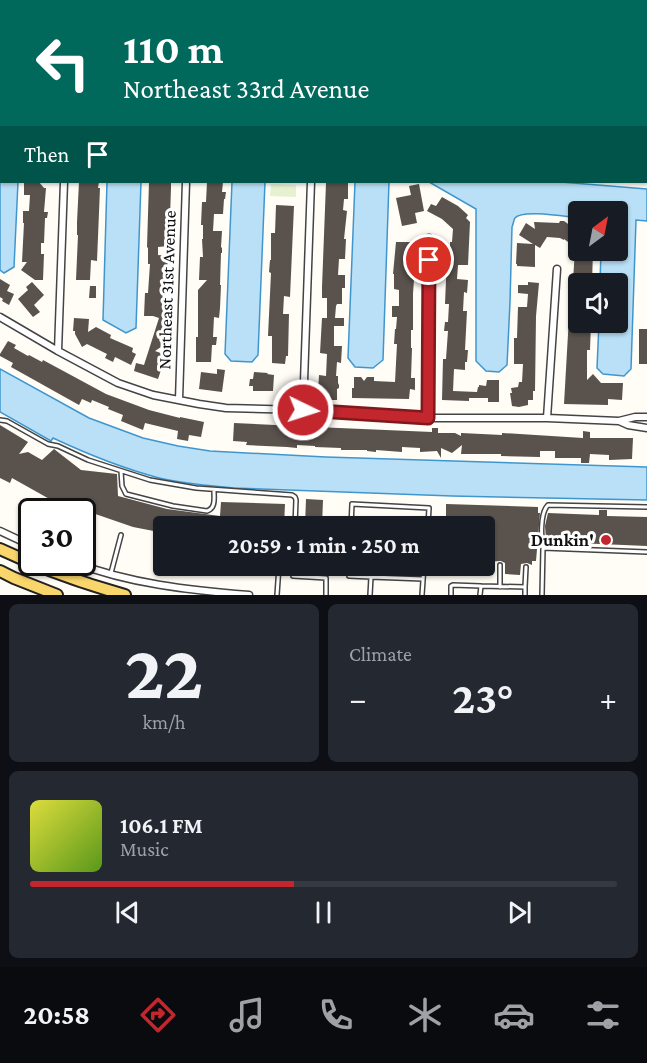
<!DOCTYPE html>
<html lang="en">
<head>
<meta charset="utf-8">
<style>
	body { margin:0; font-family:"Crimson Pro",serif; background:#242831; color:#f1f3f6; height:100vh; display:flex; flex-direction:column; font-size:22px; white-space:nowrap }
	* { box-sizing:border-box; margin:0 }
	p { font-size:20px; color:#9ea1a6 }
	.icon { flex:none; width:33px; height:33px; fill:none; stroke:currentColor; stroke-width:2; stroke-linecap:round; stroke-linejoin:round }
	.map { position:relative; height:595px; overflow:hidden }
	.side { display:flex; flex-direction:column; gap:9px; padding:9px; background:#0d0f14; flex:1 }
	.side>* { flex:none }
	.guide { position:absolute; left:0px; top:0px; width:648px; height:183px; box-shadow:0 2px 4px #0004; background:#00695c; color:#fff; overflow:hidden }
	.needle { width:39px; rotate:32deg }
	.controls { position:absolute; left:568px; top:201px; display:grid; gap:12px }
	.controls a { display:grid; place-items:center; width:60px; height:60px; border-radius:6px; background:#171b24; box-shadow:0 2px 4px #0004; font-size:30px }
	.speed { position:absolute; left:18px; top:498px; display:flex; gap:12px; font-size:30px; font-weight:700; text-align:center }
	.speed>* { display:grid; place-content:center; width:78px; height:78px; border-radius:50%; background:#171b24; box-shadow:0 2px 4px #0004; line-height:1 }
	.speed .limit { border:3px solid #111; border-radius:9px; background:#fff; color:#111 }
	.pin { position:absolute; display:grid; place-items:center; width:51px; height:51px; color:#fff; margin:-26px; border:3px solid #fff; border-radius:50%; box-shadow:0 2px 6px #0007 }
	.me { position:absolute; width:66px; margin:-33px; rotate:94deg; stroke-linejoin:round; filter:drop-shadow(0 0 4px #0008) }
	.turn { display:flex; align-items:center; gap:21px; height:126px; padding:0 24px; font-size:27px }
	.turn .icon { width:78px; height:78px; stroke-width:2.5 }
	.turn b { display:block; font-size:42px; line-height:51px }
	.then { display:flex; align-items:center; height:57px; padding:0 24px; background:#0003; gap:12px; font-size:22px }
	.big { font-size:45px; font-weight:700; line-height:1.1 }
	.side .tile { flex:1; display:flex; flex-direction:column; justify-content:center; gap:9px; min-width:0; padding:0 21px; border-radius:9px; background:#242831 }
	.side .dial { align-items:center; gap:0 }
	.dial b { font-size:78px; line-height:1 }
	.song { display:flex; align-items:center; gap:18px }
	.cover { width:72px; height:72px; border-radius:9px; background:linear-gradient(135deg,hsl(60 70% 55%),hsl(90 70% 35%)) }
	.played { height:6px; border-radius:3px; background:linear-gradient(90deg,#c4262e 45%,#363941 45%) }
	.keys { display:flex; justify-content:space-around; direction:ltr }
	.heat { display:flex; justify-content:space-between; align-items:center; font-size:33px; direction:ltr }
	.side .tiles { flex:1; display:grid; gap:9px; grid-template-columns:1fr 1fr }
	.tile:last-child { grid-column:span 2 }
	.trip { position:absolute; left:153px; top:516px; width:342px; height:60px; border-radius:6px; background:#171b24; box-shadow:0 2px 4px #0004; font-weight:700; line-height:60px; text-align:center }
	.menu { display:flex; height:96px; justify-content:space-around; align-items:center; background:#090b0e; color:#9ea1a6 }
	.menu .icon { width:42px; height:42px }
	.menu .on { color:#c4262e }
	.menu b { font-size:27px; color:#f1f3f6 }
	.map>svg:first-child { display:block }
</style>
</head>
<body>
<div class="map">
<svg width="647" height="595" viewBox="0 0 647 595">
	<rect width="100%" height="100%" fill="#fffdf5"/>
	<!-- pitch -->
	<path fill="#e6f2cf" d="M271,184L296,185V197L270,196Z"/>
	<!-- water -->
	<path fill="#b9e0f7" stroke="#3f96cf" stroke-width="1.5" d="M0,0H174L177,1L2,2V182H18L14,267L4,273L0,270Z
		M107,182H141L136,328L126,333L103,320Z
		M232,182H265L258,355L252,362L231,361L225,354Z
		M355,182H389L383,360L373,368L355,367L348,358Z
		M429,182H561L647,189V221L636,220L631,369L624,376L603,374L597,368L599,323L618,322V284L600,283L601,251L618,250V212H579V218C567,217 522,209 515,218C514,219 513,225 512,227L510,302L507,365L499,372L486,371L476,361V209Z
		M0,369L89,418L143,438L178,446L210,451L326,457L647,467V500L452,496L233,488C208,485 183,484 159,478C122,468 87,454 53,438L51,441L0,412Z"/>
	<!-- building -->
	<path fill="#5a524d" d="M24,182H39L44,188H46L44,212H48L47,218H45L44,243H41V254H44L43,280H35L21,270L27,262H22L24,223H23V211H29L30,195H24Z
		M79,182H99L98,188H100L97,261L91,260L90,280H76L78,235H77V222Z
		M149,182H171V188L169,246L158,247V255L168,256L167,290H165V298L168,301L166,302V322L162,336L166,340L164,345L155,351L166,355L158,379L134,371L136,363L144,365L159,318L153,316H144L145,293H148L150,264H148V248L147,247Z
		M207,182H223L222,192H226L225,199H224L223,214H214L213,231H222L221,247L222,248V253H221L220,285H221L220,308L219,318L214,317L213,337H217L216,345H212L211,362H196V337H198V290L207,280H199L200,257H203L202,239H203V225H201L202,202H206Z
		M326,183H348V199H344L343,210L347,211L344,239H346L345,259H339L338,275H345V288H342V304H337L336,306L335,318H344V326H334V346H342L341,363L337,362L336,376H338V383L339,385V388L337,389V400H322L319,397V392H318L319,375L326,376L327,354L320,353L322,318H327V298H322V287Z
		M419,184L424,211L415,213L417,223L402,226L396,198L411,195L409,186Z
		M442,197L458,206L468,215L466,218L470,222L468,265H458L457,279L468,280L467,293L464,292L463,311H467L465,350H468L467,362H465V370L454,369L453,391L477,392L478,387H479V385L486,386L487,380H499V402H488V398H469V401L442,400L443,359H446L448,331H444L445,322H448L449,304H445L447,255L450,256V242H452L453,229L442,219L427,211L431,204L436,206Z
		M276,205L294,206L290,297L284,296L283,314H289L288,356H286L285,364L272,363V336H268L271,273L269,272L270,260H271V233H275Z
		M560,221H564L575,229L573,231L579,235V241L575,247L564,239V240L560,238L547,237L540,248L535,245V267L517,266V264H516L517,243L533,244L519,235L526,223L535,229L534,222L559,223Z
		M396,242H411V246H413V251H416L413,294V330H411V348H412L411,378H415V390L410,389L409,399L352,398V388H354V377H361L364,381L367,377H374V381L395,382L397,344H394L395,329H396L397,317H392V306H399V290L394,289V274H393Z
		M575,250H593L592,284H579V322H591L590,350H587V380L593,374L601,383H623L622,400L608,399V405L564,404L570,299L572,280H573Z
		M0,279L10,285L7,291L14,294L9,305L2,301L3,299L0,297Z
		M32,282L44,295L34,305L40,312L33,317L18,299L28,290L26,287Z
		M528,282L539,283L536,316L535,391H533V400H528V405L519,407L512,406L510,393H512L511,388L518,387L519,382H522L523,364H514V338H517L518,307H527L528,294L518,293V285H528Z
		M90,286H96V298H89Z
		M74,318L89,319L88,332L96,327L111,335L110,338L133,348L132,352L136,354L131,365L115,357L113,362L105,358L107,354L87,344L82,347L75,334V331H73Z
		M639,329H647V364H639Z
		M8,341L16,345L14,348L28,356L29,355L42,362L43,360L106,394L149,410L180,418V417L204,422L201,437L189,435L188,441L177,439L178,431L145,423L143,430L121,421L123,415L108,409L109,407L92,400L91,403L82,399L79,405L11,367L13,363L0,356V354Z
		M217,369L225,370L222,392L199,389L201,372L217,374Z
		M254,372L268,373L267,374L274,375L273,391H253V386H249L250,379H253Z
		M234,423L297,426V429L316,430V427L432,432V428H438V433H455L461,436V433L502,435V433L583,438V431L590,432V438H633L632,459L609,460V455L590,454L589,463H581V458H555V451H540V457L501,456V454H461L462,445L452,453L441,448V458L437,451L420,452V448L402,447V452L376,450V452L367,451V450H341V448L315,447V446L297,445V448L287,447L246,445L247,442L233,441Z
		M0,425L28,442L19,454L28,452L42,460L54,449L81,470L117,474L118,496L167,509L220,516L221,502L285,504L284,526H164V533L133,527L78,508L68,511H62L56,507L53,501L12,478L10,483L0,478Z
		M306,499L323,500L322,526H305Z
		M446,504L538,507V513H540L536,561H532V565L527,563L521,564L520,575L505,574V563L501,561L484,562V526H446Z
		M599,510H607V516L647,517V546L553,542V540H546L545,526L548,513L599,515Z
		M445,566H483L482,573L445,571Z"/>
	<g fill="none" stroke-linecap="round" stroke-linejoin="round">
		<defs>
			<path id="lane" d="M0,420L7,421L48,444L58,446L88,460L150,480L196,488L292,495L295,497L296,500L295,526
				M121,471L122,486L126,494L173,506L207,511C216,508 214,498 214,491
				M351,526L352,504L429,508L428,526
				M543,548C541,537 540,513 548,505L647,507
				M500,565V587
				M293,566V576L326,578V595
				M349,566V576L371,577L370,595
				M371,566V577L423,579
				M111,573L121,535
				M481,586L525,587V595
				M525,587L526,567
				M277,595L279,566
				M422,595L424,566
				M451,595V586L453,585L481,586L480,595
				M542,595L543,548L647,552"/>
			<path id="street" d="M269,0L272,2
				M531,0L534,2
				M646,137H647
				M0,317L58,351L118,383L153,395L199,404L226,408L303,410L428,418H547L619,421L635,417H647
				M58,351L64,182
				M179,400L186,182
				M303,410L311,182
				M428,418L429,238
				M547,418L557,269
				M619,421L628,425L647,428
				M0,531L32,546
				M73,562C130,584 189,590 249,595"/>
			<path id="primary" d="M0,549C40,568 82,583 125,595
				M0,571L14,578L57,595"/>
		</defs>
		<!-- lane casing -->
		<use href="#lane" stroke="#444" stroke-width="6"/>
		<!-- street casing -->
		<use href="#street" stroke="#444" stroke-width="9"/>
		<!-- primary casing -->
		<use href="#primary" stroke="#222" stroke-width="14"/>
		<!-- lane -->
		<use href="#lane" stroke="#fff" stroke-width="3"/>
		<!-- street -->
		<use href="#street" stroke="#fff" stroke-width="6"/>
		<!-- primary -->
		<use href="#primary" stroke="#f9d66b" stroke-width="10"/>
	</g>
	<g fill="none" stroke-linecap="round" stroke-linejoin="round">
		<defs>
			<path id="route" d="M303,410L428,418L429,260"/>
		</defs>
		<!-- route casing -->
		<use href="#route" stroke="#7f191e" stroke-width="15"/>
		<!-- route -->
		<use href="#route" stroke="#c4262e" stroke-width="10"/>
	</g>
	<!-- markers -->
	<circle fill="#c4262e" stroke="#fff" stroke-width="2" cx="606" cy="540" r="6"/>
	<g text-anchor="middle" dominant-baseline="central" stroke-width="6" stroke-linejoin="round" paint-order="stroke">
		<!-- street labels -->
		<g font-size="18" fill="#111" stroke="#fff">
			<text transform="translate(167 290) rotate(-88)">Northeast 31st Avenue</text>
		</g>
		<!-- poi labels -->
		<g font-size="18" font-weight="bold" fill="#111" stroke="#fff" text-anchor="end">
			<text x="594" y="540">Dunkin'</text>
		</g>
	</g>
</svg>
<div class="controls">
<a><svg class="needle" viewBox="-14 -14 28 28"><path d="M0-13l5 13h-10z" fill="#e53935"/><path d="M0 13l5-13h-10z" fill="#9ea1a6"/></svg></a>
<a><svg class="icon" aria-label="sound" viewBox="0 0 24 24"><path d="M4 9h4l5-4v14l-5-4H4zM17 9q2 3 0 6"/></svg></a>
</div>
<div class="speed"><div class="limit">30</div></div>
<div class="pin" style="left:429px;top:260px;background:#d93025"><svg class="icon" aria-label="arrive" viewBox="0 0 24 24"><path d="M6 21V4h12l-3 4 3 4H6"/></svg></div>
<svg class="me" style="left:303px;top:410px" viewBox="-20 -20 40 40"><circle r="17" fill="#c4262e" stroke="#fff" stroke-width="3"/><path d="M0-11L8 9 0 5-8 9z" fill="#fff"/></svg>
<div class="trip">20:59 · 1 min · 250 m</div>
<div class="guide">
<div class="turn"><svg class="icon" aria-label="left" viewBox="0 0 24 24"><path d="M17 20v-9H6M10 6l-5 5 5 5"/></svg><div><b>110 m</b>Northeast 33rd Avenue</div></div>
<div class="then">Then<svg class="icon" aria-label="arrive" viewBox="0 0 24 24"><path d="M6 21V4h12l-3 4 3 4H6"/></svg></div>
</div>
</div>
<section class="side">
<div class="tiles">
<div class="tile dial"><b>22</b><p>km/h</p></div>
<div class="tile"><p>Climate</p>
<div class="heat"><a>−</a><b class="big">23°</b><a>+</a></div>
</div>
<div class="tile">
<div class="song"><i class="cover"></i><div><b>106.1 FM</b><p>Music</p></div></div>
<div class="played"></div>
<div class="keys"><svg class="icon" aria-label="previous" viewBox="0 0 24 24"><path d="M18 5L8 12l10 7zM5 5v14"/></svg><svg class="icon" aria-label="pause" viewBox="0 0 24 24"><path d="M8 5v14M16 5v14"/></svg><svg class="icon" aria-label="next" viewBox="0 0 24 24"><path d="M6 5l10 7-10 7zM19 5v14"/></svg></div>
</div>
</div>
</section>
<nav class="menu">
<b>20:58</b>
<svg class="icon on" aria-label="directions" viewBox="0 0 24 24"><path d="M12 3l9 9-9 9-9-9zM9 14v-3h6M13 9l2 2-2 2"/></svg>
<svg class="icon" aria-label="music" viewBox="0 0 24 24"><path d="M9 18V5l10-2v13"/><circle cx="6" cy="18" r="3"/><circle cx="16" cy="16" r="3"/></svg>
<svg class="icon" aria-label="phone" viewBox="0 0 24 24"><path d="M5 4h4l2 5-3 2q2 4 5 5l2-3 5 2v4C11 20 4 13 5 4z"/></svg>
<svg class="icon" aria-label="climate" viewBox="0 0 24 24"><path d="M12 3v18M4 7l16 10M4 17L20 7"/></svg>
<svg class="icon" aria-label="car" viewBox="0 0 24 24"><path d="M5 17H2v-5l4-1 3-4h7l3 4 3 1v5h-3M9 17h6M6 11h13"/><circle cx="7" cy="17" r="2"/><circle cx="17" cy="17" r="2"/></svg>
<svg class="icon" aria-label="filters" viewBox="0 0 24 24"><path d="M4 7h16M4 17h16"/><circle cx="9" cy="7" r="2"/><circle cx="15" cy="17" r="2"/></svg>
</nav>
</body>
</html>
